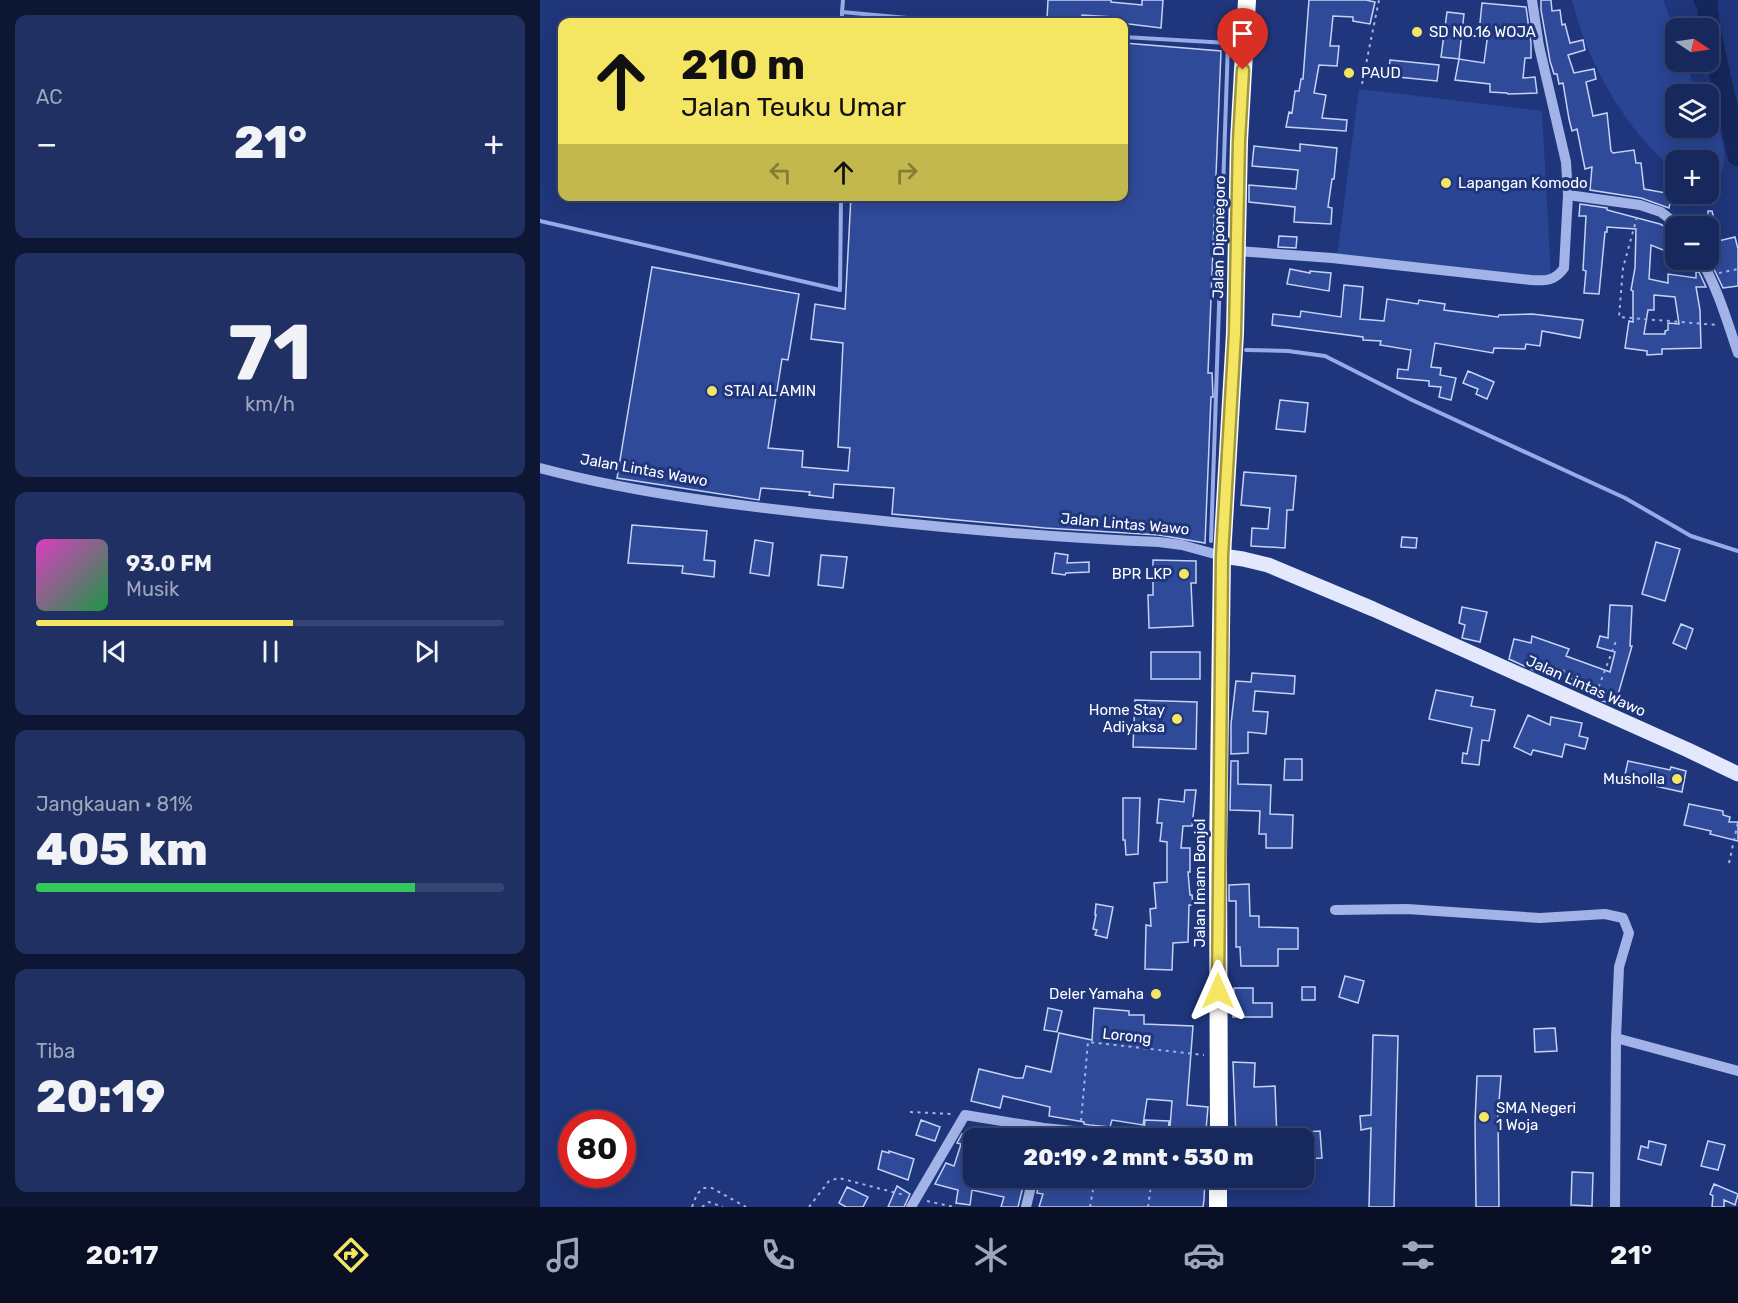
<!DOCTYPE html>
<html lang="id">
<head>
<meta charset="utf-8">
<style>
	body { margin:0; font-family:Rubik,sans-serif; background:#203063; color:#f1f3f6; height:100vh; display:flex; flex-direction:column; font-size:22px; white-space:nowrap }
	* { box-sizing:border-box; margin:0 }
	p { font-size:20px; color:#9ea6bc }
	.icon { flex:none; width:33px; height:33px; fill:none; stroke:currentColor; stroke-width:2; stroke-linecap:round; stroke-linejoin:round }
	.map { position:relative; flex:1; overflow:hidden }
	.panel { display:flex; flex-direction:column; gap:15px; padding:15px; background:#0d1633; width:540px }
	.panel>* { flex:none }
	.banner { position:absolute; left:18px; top:18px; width:570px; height:183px; border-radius:12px; box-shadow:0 3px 15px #0003,0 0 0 2px #364472; background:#f4e662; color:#111; overflow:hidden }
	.needle { width:39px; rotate:103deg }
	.tools { position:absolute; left:1125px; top:18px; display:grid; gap:12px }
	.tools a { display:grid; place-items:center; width:54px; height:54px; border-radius:12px; background:#17285d; box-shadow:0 3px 15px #0003,0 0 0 2px #364472; font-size:30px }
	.speed { position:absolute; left:18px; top:1110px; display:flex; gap:12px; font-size:30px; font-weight:700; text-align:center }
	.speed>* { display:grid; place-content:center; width:78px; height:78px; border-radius:50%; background:#17285d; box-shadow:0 3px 15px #0003,0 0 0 2px #364472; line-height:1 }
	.speed .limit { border:9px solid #d22; background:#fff; color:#111 }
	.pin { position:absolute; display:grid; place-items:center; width:51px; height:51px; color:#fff; margin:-62px -26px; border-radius:50% 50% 50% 0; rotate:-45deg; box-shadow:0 0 6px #0007 }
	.pin .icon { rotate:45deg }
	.me { position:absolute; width:66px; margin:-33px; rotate:0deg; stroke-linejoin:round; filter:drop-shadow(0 0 4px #0008) }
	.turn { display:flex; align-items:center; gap:21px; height:126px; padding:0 24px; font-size:27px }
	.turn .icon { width:78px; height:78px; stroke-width:2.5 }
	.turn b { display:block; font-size:42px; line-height:51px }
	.lanes { display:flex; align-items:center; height:57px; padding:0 24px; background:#0003; justify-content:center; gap:30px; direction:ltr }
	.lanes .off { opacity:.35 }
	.big { font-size:45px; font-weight:800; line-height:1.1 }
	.panel .widget { flex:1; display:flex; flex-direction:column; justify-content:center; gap:9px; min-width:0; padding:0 21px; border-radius:12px; background:#203063 }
	.panel .dial { align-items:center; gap:0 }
	.dial b { font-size:78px; line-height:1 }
	.song { display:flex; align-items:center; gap:18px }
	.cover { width:72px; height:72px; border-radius:9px; background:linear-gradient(135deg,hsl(310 70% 55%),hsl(140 70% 35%)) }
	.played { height:6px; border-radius:3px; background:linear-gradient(90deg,#f4e662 55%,#364472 55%) }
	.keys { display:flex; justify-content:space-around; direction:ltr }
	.heat { display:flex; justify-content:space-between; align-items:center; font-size:33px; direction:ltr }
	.charge { height:9px; border-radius:4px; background:linear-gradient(90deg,#34c759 81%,#364472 0) }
	.trip { position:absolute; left:423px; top:1128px; width:351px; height:60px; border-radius:12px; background:#17285d; box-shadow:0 3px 15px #0003,0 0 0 2px #364472; font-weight:800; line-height:60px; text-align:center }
	.tabs { display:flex; height:96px; justify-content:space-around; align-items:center; background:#091025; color:#9ea6bc }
	.tabs .icon { width:42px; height:42px }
	.tabs .active { color:#f4e662 }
	.tabs b { font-size:27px; color:#f1f3f6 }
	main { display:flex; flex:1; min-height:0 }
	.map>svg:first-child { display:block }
</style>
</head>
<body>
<main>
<section class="panel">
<div class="widget"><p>AC</p>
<div class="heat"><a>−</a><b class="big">21°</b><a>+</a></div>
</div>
<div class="widget dial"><b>71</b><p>km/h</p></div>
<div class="widget">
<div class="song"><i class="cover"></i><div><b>93.0 FM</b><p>Musik</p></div></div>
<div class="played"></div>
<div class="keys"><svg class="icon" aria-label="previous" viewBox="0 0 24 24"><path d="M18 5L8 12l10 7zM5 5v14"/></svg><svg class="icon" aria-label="pause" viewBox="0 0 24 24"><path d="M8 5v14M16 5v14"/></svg><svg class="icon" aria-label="next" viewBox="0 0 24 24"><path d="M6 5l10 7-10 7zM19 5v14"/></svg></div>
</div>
<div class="widget"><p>Jangkauan · 81%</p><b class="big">405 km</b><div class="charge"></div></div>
<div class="widget"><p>Tiba</p><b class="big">20:19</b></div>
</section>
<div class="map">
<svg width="1198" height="1207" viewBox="0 0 1198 1207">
	<rect width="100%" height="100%" fill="#1f367c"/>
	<!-- green -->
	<path fill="#294594" d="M1032,0H1123L1135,30L1136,62H1146L1153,84L1159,94H1136V128H1168L1169,110C1182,130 1191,161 1177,182L1169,183L1168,160H1136L1135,171C1084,128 1048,64 1032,0Z
		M819,89L1002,111L1011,278L797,256Z"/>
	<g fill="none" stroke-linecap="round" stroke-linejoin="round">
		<!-- stream -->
		<path stroke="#95ace8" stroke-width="4" d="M302,12L303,0
			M302,22V12L411,22
			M584,37L688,43L671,541
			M0,221L300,290L301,196
			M706,350L748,351L785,356L872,400L1085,498L1151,536L1198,551"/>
		<!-- river -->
		<path stroke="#15265b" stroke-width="21" d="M1164,0L1167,3L1170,30L1198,156"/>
	</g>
	<!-- building -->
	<path fill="#2f4a99" stroke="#c5d2f5" stroke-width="1.5" fill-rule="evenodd" d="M508,0H571V2L602,5V0H623L621,28L573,22V17L542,15L541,21L507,19Z
		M769,0H826L835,2L830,24L813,21V17L793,16L790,46H799L797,66L779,65L774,93L786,95L782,118L807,120L806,131L746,127L749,112L752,113L755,91H759L761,79H763Z
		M1001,0H1011L1012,11L1020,10L1022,25L1025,24L1030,43L1043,40L1045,50L1028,55L1034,73L1054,69L1056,79L1046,82L1053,116L1067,113L1071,151L1073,153L1094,150L1096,163H1101L1104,189L1132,194L1129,208L1101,198L1050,190L1052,167L1045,169L1037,129L1032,131L1029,119L1023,83L1019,84L1017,74H1014L1010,61L1001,10Z
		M942,3L986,7L991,43V58H985L983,78L995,77L997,93L968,94L967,93L950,92V84L915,80L919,59L944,63L948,33H939Z
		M907,12L924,14L919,59L901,57Z
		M584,43L681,51L668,373H672L673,397H671L665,543L619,535L505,528L352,514L354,488L294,484L293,498L269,495L270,492L221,488L219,500L77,478L112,267L259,294L248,360L242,359L228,448L263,451L262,467L308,471L310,448L298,447L303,343L271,339L275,304L305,309L311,196H584Z
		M850,60L899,65L897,81L848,76Z
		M760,144L797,148L794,179H792L788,207L792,208L791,224L754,222L755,207L709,202V185L756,189L758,170L712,166L714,146L760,151Z
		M1040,204L1067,208V210L1120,224L1136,232V247L1133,254L1111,245L1109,279L1128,283V274L1156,278V272H1159L1166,287H1156L1160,310L1161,348L1122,349V354L1107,355V351L1085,348L1089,321L1093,322V291L1091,290L1095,268L1096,229L1067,227V232H1065L1059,294L1044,293L1046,271L1043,270L1046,216H1039ZM1114,295L1135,297L1139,324L1128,323V330L1125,331V334H1104L1108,310H1114Z
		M1168,211H1172L1179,239L1168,242V226H1146V223L1168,217Z
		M739,236L757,237L756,248L738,247Z
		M1195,237L1198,249V286L1183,288L1170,261L1178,258L1174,242Z
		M750,269L770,273V271L791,273L789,291L747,284Z
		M804,285L823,287L820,319L844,321L847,299L878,304L879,300L905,304L904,310L958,317L959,315L992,314L1043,320L1040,338L1002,331L1000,346L986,344L985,349L954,348L953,353L895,343L891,367L901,368L900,375L916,378L911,400L899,397L901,387L889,386V381L857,378L858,369L868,370L871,350L840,345L841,341L823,340V337L732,325L733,314L760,317L761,311L801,317Z
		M928,371L954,382L947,399L936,394L938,389L923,383Z
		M740,400L768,403L765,432L736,429Z
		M704,472L756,476L753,510H747L745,548L711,546L712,528L728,529L730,508L701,505Z
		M92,525L167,531L164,560L175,561L174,577L142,573L143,566L88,563Z
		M862,537L877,538L876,548L861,547Z
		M215,540L233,543L229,576L210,573Z
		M1116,542L1140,549L1125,601L1102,594Z
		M515,553L528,555L527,563L549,562V572L526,573L525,575L512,573Z
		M281,555L307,557L303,588L278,585Z
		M613,560L656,561V583H651L653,626L609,628L608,595H613Z
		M1070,605L1092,606L1090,646H1092L1075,705L1060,700L1062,695L1038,686L1039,681L1023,676L1024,671L1002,662L999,673L969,659L974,639L991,643L992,636L1029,649L1026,656L1070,672L1075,652L1057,647L1060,636L1068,638Z
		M922,607L947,612L940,642L922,638L925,625L919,623Z
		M1141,624L1153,629L1146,649L1133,643Z
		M611,652H660V679H611Z
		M712,673L755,676L754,694L715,691L713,711L728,712L726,734L708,732V753L691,754V724L696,681L711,682Z
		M896,690L933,697L931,706L955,710L949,741L942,740L939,765L922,763L923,753L927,754L932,728L889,719Z
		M595,700L657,702L656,749L593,747Z
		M988,715L1010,725L1011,717L1042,723L1039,736L1048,738L1045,749L1025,744L1022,757L993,750L991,755L974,747Z
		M745,759H762V780H744Z
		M691,761H698V784L731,785L730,814L753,815L752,848H726V834H719L720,811L690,810Z
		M1088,761L1130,770L1131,767L1146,771L1142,792L1084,779Z
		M645,790H656L652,826H643L641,848H650V872H648L650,895H652L653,905H649L648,942L633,943L632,970L605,969L606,925L611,926L610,909L616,908L614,883L627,882V842L620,841L622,823H617L619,799L644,802Z
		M583,798H600L598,854L586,855L585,840H583Z
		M1149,804L1183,811V815L1190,817L1189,822H1198V841L1170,834L1171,831L1144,825Z
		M709,884L710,916H719V927L758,928V949H738V966H701L700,947H696V901H689V885Z
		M556,904L573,907L567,938L555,935L557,930L553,929L556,915H555Z
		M805,976L824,981L818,1003L799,997Z
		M762,987H775V1000H762Z
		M694,988H713V1003H732V1017H693Z
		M508,1008L522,1011L517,1032L504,1030Z
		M554,1008L589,1011V1015H604V1024L653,1026L647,1105L668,1107L666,1130L630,1127L632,1101L607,1099L603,1125L572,1120L570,1127L550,1125L544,1124V1122L509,1116L510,1107L463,1096L460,1108L431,1101L439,1069L476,1078H483L486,1066L511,1072L519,1033L552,1040Z
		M1015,1028L1017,1051L995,1052L994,1029Z
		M833,1035L858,1036L854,1207H829L831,1128L821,1130L820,1116L831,1115Z
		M693,1062L715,1063L714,1087L735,1086L737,1138H696Z
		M937,1076H961L958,1114L959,1207H936L935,1122Z
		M381,1120L400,1127L395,1141L376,1135Z
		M605,1120L629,1121L628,1134L609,1133L604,1131Z
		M780,1131L782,1158L764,1159V1132Z
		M422,1134L436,1138H434V1178L467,1185L469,1178H485L478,1207H461L464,1197L432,1190L430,1205L416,1203L418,1190L395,1184L406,1163L414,1166L421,1144L417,1143Z
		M1109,1141L1126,1145L1121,1165L1098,1159L1101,1146L1108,1148Z
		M1168,1141L1185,1145L1178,1170L1161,1166Z
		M342,1151L349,1153V1151L374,1159L368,1180L338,1169Z
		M1032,1172L1053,1173L1052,1206L1031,1205Z
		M500,1178H515L555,1186L557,1178H665L664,1200L663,1207H499L503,1194L497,1193Z
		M1174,1184L1198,1194L1195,1205L1184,1200V1207H1172L1173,1196L1170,1194Z
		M357,1186L370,1194L364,1207H348Z
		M307,1187L328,1197L323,1207H306L299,1203Z"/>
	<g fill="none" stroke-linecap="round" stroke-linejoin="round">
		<!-- path -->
		<path stroke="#a2b4e7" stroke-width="2" stroke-dasharray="3 4.5" stroke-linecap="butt" d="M822,84L839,0
			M1097,217L1083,268L1079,317L1178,325
			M1179,273L1198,269
			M1056,694L1076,641
			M1189,863L1198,822
			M370,1112L413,1114
			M541,1121L548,1042L664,1055
			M387,1201L414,1207
			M152,1207L157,1194L164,1188H172L206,1207
			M162,1207L169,1202L183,1207
			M269,1207L289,1181L299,1178L364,1195
			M550,1207L555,1178
			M608,1207L612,1178"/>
		<!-- minor -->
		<path stroke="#a2b4e7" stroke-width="10" d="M1028,195L1100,205L1121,212L1139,226
			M697,251L792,258L991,280C1006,281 1015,281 1024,268L1028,195L1026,162L999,46L992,0
			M1161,260C1178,289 1187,321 1198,353
			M0,468C102,495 209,507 315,518C416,529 517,538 619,542L642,545L682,556
			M795,910L867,909L1000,918L1065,914L1083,918L1089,933L1079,967L1076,1038L1075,1207
			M1076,1038L1198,1071
			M371,1207L425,1115L504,1128L604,1138
			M486,1207L493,1178"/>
		<!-- major -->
		<path stroke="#e3e8fd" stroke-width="15" d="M682,556L703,559L728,565L833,609L1148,750L1198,774"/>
		<!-- highway -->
		<path stroke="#fff" stroke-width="18" d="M679,1138L678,858L682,556L695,333L699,141L707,0
			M678,1207V1178"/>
	</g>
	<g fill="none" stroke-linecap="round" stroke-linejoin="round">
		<defs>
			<path id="route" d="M678,991L682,556L695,333L699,141L703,70"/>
		</defs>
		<!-- route casing -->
		<use href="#route" stroke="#9f9640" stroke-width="15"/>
		<!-- route -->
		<use href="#route" stroke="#f4e662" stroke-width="10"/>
	</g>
	<!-- markers -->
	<g fill="#f4e662" stroke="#1f367c" stroke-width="2">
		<circle cx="877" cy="32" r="6"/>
		<circle cx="809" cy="73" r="6"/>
		<circle cx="906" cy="183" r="6"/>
		<circle cx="172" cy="391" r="6"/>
		<circle cx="644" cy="574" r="6"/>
		<circle cx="637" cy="719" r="6"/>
		<circle cx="1137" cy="779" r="6"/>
		<circle cx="616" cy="994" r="6"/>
		<circle cx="944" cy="1117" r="6"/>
	</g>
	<g text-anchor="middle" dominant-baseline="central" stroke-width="6" stroke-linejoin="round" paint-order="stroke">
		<!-- poi labels -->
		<g font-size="15" fill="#fff" stroke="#1f367c" text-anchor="start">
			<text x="889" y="32">SD NO.16 WOJA</text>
			<text x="821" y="73">PAUD</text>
			<text x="918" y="183">Lapangan Komodo</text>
			<text x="184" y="391">STAI AL AMIN</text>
			<text x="632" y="574" text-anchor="end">BPR LKP</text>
			<text x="625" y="710" text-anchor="end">Home Stay<tspan x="625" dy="17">Adiyaksa</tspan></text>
			<text x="1125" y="779" text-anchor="end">Musholla</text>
			<text x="604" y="994" text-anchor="end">Deler Yamaha</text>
			<text x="956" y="1108">SMA Negeri<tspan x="956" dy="17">1 Woja</tspan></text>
		</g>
		<!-- street labels -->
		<g font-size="15" fill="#fff" stroke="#1f367c">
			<text transform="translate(679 237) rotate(-89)">Jalan Diponegoro</text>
			<text transform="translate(104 470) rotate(10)">Jalan Lintas Wawo</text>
			<text transform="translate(585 524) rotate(5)">Jalan Lintas Wawo</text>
			<text transform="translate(1046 686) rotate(24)">Jalan Lintas Wawo</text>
			<text transform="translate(660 883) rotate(-90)">Jalan Imam Bonjol</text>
			<text transform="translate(587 1036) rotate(6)">Lorong</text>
		</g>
	</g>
</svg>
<div class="tools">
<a><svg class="needle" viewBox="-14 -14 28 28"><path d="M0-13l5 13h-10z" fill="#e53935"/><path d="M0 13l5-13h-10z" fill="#9ea6bc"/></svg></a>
<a><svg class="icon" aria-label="layers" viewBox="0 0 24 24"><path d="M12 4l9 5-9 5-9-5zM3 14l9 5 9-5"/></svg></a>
<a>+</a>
<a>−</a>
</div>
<div class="speed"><div class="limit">80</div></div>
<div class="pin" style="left:703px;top:70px;background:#d93025"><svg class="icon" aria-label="arrive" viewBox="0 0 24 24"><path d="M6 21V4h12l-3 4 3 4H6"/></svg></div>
<svg class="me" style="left:678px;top:991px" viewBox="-20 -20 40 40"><path d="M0-17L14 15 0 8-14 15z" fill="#f4e662" stroke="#fff" stroke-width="4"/></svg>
<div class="trip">20:19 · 2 mnt · 530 m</div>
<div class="banner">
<div class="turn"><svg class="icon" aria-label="ahead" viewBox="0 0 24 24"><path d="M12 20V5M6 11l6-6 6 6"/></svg><div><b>210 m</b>Jalan Teuku Umar</div></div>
<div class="lanes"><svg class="icon off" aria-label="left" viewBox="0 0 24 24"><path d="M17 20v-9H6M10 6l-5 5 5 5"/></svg><svg class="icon" aria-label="ahead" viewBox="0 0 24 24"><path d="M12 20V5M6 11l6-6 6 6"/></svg><svg class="icon off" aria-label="right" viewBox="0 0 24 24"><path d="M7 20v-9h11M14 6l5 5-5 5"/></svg></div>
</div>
</div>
</main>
<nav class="tabs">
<b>20:17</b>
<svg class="icon active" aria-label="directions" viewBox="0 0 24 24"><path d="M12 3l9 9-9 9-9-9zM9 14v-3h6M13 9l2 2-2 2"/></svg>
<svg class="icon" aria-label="music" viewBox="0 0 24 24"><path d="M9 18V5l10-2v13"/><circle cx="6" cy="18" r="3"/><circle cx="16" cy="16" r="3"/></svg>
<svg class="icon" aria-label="phone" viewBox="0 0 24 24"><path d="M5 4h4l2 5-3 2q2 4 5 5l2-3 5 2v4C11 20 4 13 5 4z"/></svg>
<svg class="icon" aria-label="climate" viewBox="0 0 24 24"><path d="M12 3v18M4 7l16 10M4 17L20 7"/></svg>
<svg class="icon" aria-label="car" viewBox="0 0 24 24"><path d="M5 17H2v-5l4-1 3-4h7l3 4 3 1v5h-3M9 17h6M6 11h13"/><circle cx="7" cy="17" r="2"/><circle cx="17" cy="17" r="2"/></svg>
<svg class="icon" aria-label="filters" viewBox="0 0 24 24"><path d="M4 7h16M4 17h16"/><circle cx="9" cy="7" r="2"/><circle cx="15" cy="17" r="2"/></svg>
<b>21°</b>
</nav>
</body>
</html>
